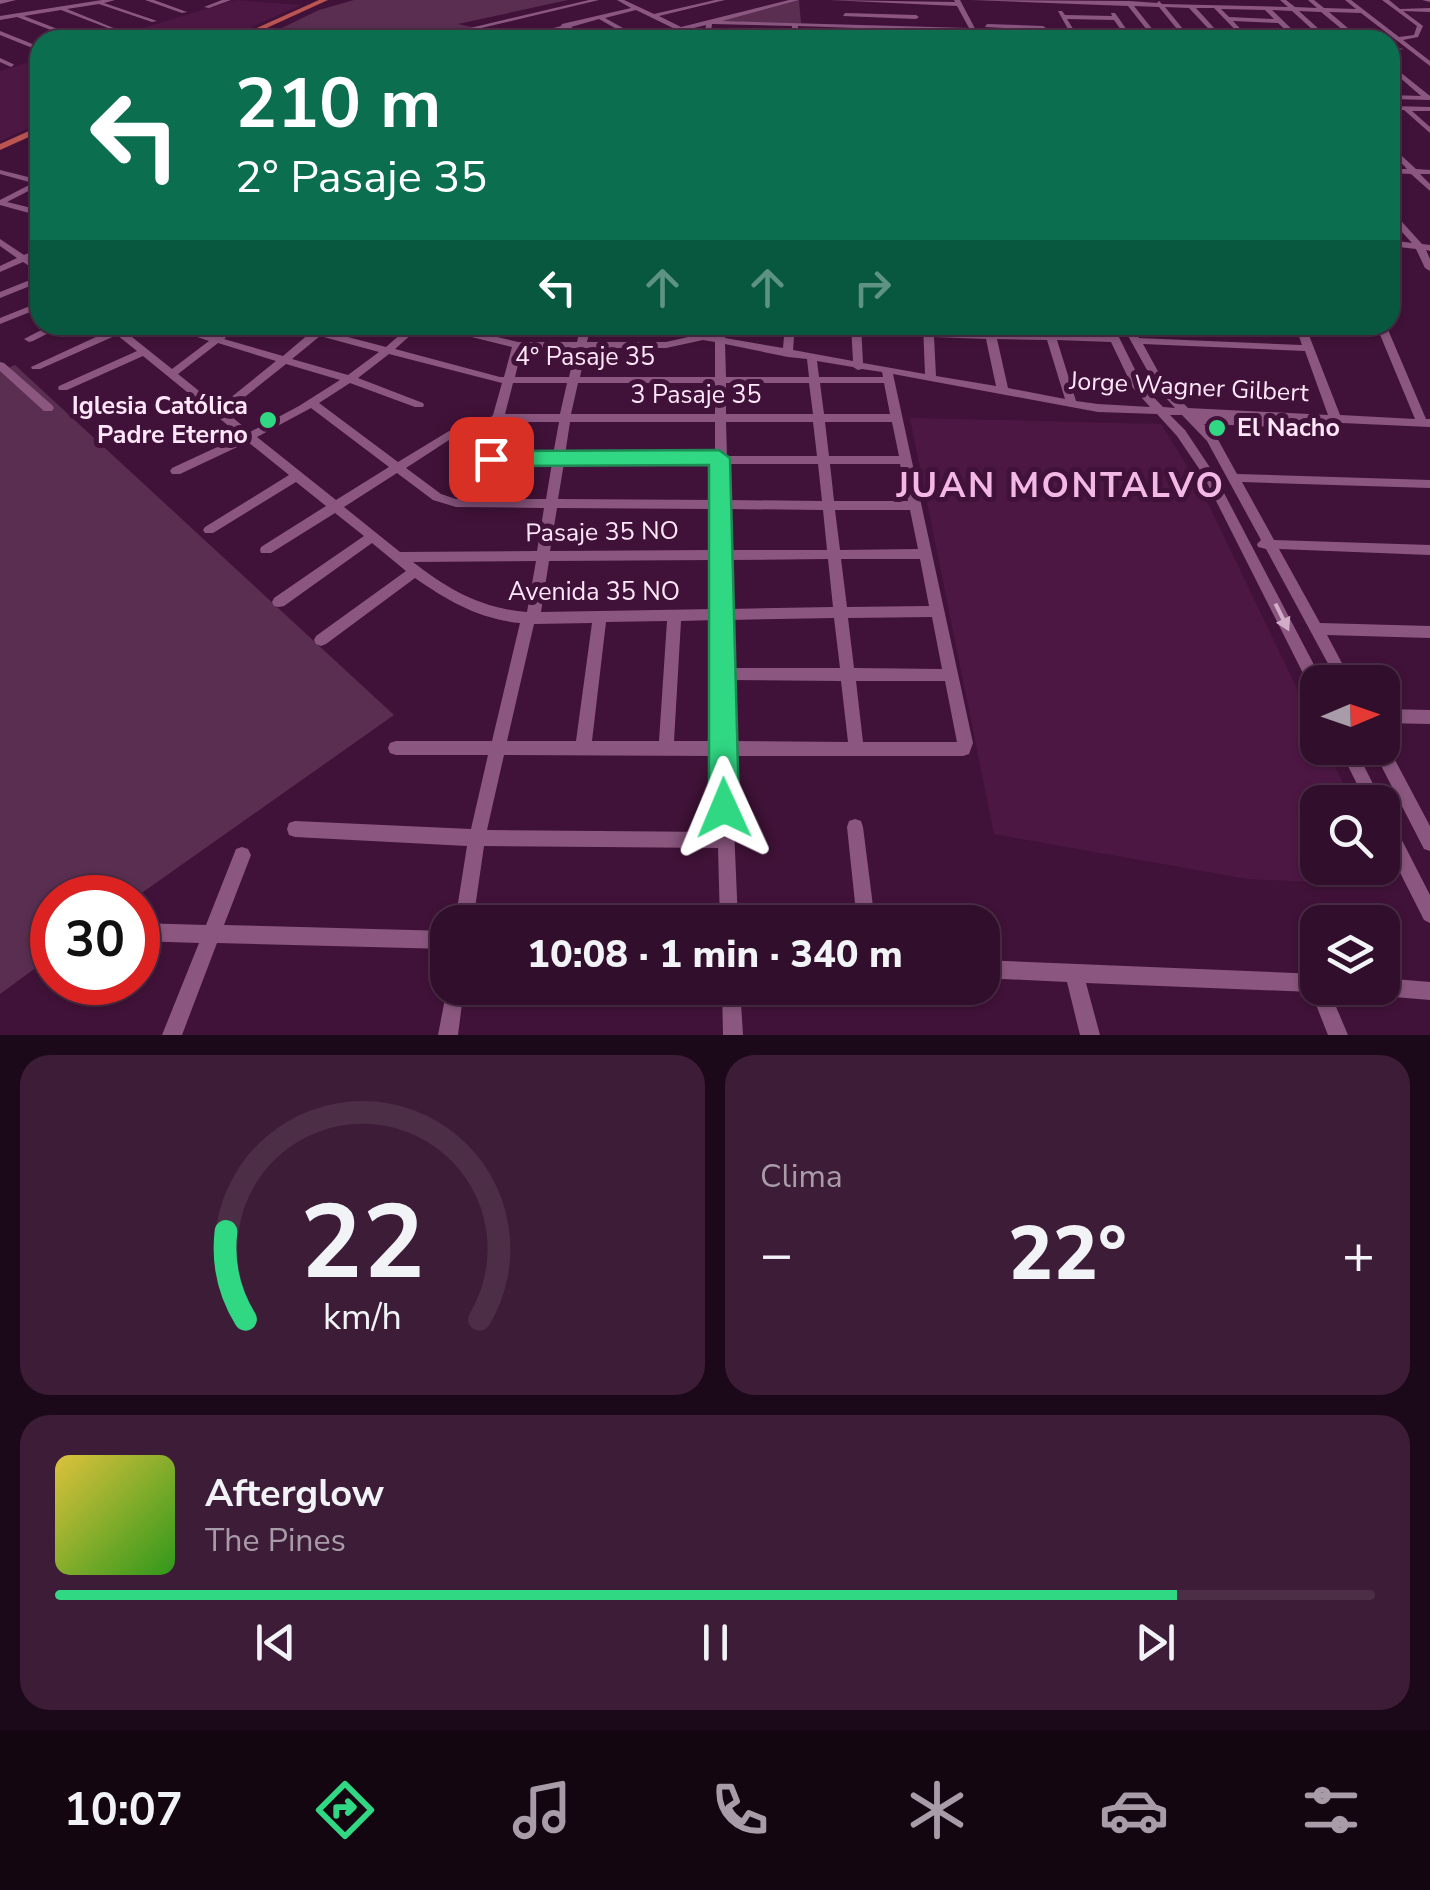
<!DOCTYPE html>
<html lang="es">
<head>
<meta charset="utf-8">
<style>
	body { margin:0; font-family:"Nunito Sans",sans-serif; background:#3d1c37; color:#f1f3f6; height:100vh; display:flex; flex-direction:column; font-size:38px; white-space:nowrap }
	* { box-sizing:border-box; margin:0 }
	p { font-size:32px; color:#a89ca9 }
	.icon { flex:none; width:55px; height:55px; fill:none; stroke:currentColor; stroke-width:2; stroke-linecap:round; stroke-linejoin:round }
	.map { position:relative; height:1035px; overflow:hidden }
	.sheet { display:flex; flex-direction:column; gap:20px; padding:20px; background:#1b0818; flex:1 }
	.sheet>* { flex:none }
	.hud { position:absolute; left:30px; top:30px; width:1370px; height:305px; border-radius:30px; box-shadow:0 2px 8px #0004,0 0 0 2px #4c2e47; background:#0b6e4f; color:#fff; overflow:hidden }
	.needle { width:65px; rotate:88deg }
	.tools { position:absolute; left:1300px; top:665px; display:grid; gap:20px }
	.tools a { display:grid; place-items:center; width:100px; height:100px; border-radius:20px; background:#310e2b; box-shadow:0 2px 8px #0004,0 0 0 2px #4c2e47; font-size:50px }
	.speed { position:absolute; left:30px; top:875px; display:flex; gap:20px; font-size:50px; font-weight:700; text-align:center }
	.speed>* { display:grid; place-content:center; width:130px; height:130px; border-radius:50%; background:#310e2b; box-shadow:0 2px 8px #0004,0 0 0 2px #4c2e47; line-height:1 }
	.speed .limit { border:15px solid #d22; background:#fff; color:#111 }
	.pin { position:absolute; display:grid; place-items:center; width:85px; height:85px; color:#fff; margin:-42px; border-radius:20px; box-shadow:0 5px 15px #0006 }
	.me { position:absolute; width:110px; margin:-55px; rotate:359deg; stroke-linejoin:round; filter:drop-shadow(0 0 8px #0008) }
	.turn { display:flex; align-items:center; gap:35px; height:210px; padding:0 40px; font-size:45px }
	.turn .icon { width:130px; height:130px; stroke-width:2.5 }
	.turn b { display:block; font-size:70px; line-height:85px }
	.lanes { display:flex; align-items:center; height:95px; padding:0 40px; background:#0003; justify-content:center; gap:50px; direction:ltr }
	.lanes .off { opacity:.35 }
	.big { font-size:75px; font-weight:800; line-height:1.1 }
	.sheet .card { flex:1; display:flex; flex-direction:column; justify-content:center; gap:15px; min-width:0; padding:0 35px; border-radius:30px; background:#3d1c37 }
	.sheet .dial { align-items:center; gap:0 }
	.dial svg { height:260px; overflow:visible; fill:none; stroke:#4c2e47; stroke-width:7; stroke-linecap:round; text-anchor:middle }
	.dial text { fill:#f1f3f6; stroke:none }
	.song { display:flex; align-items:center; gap:30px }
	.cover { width:120px; height:120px; border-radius:15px; background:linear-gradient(135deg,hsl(50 70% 55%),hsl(110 70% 35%)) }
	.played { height:10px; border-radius:5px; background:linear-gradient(90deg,#30d883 85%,#4c2e47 85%) }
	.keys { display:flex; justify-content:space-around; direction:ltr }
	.heat { display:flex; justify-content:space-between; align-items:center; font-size:55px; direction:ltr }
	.sheet .tiles { flex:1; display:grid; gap:20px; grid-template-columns:1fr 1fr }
	.card:last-child { grid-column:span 2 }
	.trip { position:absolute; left:430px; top:905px; width:570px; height:100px; border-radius:30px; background:#310e2b; box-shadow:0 2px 8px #0004,0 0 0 2px #4c2e47; font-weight:800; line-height:100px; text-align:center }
	.dock { display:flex; height:160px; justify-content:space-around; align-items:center; background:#140611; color:#a89ca9 }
	.dock .icon { width:70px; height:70px }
	.dock .current { color:#30d883 }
	.dock b { font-size:45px; color:#f1f3f6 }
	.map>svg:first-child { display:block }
</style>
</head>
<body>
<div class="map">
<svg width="1430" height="1035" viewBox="0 0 1430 1035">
	<rect width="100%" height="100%" fill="#411239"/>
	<!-- built -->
	<path fill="#4d1744" d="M236,0L301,5L222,40H103Z
		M40,59V123L0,141V71Z
		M910,418L1161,424L1199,485L1317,730L1318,748H1326L1352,802H1318V868H1382L1391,886L1248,879L994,834Z"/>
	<!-- green -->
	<path fill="#5a2e51" d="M354,0H568L458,24L511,36L505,40H257L319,10Z
		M799,0L801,24L714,21Z
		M15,365L394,715L136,897L52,898V956L0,994V371Z"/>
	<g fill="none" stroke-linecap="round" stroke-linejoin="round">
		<!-- minor -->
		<path fill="#8b5780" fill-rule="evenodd" d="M0,0H16L0,4Z
			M102,0H115L104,3L157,21L152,22L99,4L67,9L121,31V33L61,10L24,16L86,40H77L17,17L0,20V16Z
			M145,0H154L187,12L182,13Z
			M222,0H231L209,8L204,7Z
			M589,0H599L473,30L470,28Z
			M617,0H624L654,14L715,0H725L659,16L681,27L789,0H799L722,21L969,28L957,6L829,0L955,2L954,0H960L981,40H975L971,32L798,26V40H792V26L712,24L710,40H704L706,25L646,40H636L599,19L571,27L594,40H587L565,28L520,40H510L561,26L562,24L631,8ZM636,10L675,29L641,38L605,18Z
			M972,0L1129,1L1157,3L1159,1L1162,4L1288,7L1280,0H1286L1295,7L1317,8L1308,0H1314L1324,8L1356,9L1345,0H1351L1399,37L1414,35L1417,26L1382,0H1389L1400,9L1430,8V12L1403,11L1423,26L1418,37L1403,40L1430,61V66L1361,13L1329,12L1362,40H1355L1321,12L1299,11L1331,40H1324L1292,11L1272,10L1303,40H1296L1278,23L1233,21L1251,40H1245L1214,8H1196L1225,40H1219L1189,8L1165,7L1192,40H1186L1159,7L1134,6L1161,40H1155L1128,6ZM1221,9L1265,10L1274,19L1229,17Z
			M1422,0H1430V2Z
			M1058,11H1062L1065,15L1112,16L1111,13H1115L1134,40H1128L1114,20L1067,19L1080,40H1074Z
			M845,13L916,15L919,17L916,19L843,16Z
			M987,24L1043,26L1046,28L1043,30L985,27Z
			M0,31L40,47V51L0,35Z
			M993,36L1058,38L1061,40L991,39Z
			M1390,47L1404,49L1390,51Z
			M0,58L13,64L14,65L11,67L0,62Z
			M1390,64L1430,96V100L1390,99V95L1421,96L1390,69Z
			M1390,106L1430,107V111H1412L1430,127V133L1404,110H1390Z
			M1390,145L1416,169L1430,170V174H1420L1430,184V191L1411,174L1390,173V169H1407L1390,151Z
			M0,170L40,180V185L7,202L40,210V216L0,205V200L33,183L0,174Z
			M1390,211L1393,212L1422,244L1430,245V251L1426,250L1430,259V271L1425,268L1416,249L1390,246V240L1412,243L1390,219Z
			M0,239L24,255L40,248V254L30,259L40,266V273L23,262L0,272V266L17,258L0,246Z
			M40,276V282L0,298V292Z
			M40,302V308L0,324V318Z
			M51,325H64L33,341L29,342L24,339Z
			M106,325H117L172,369L209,341L162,325H178L215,336L230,325H241L224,339L283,356L310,333L285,325H302L316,329L321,325H332L325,331L386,347L411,325H422L395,349L500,377H504L512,347L431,327L430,325H447L518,342H577L581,325H591L587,342H666L688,337L636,328L631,325H653L715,336V325H725V338L783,348L785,325H795L793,350L853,361L851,325H861L863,363L925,374L923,325H933V331L1108,336L1103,325H1113L1143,386L1163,407L1175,408L1157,388L1122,325H1132L1139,338L1302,345L1295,325H1305L1340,415L1415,419L1376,325H1386L1426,419H1430V427L1276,420L1281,423L1275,427L1204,424L1216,436L1237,474L1430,480V488L1242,482L1274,540L1430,545V555L1279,549L1320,623L1430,626V638L1327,635L1352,682H1338L1266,549L1258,547L1257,544L1261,540L1207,441L1182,415H1170L1185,430L1213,472L1323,682H1318V694L1313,693L1202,473L1177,436L1157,414L1098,412L893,374L973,743L969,754L963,756H731L738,922H720L718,848L484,846L473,922H455L467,846L295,837L289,835L287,829L289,823L295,821L471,829L488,755H396L390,753L388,748L390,743L396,741H492L520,623C479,619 448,601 415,578L326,644L321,646L316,644L314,640L316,636L406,571L372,543L284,606L279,607L274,606L272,602L274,598L364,536L335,513L271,553H261L260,550L261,547L326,506L296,482L213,533H205L203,530L205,527L289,475L248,442L180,474H172L170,471L172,468L241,436L143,356L67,390H59L58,388L59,386L137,351L117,335L40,369H32L31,367L111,330ZM320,336L379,352L348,375L292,359ZM934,337L986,339L996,386L936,376ZM997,339L1047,340L1065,399L1008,388ZM703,340L715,342V377H580L586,348H666ZM1057,340L1111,342L1133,388L1150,407L1098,404L1076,401ZM218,343L276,361L219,407L178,374ZM725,344L788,357L807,359L809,377H726ZM1143,344L1305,351L1328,415L1188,408L1166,386ZM522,348H576L569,377H515ZM389,354L502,383L493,415L490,418L492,420L483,450L449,431L398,462L319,403L350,383L415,407H423L424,405L423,403L358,378ZM817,361L853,367L858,370L862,369L882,372L883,377H819ZM286,364L340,380L299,406L250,432L226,412ZM513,383H567L560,414H505ZM578,383H715V414H571ZM726,383H809L813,414H726ZM820,383H884L890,414H824ZM311,408L389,467L336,500L257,437ZM503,422H559L553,455H494ZM570,422H715V456L565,455ZM726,422H813L817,456H727ZM825,422H892L899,456H829ZM449,440L487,462L552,463L546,499H456L441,494L406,468ZM564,463L715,464V500L558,499ZM727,464H818L822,501L727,500ZM830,464H900L908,501H834ZM397,473L433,500L456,507L544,508L537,551L400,552L344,507ZM557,508L715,509V550L550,551ZM728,509L823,510L827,550H728ZM835,510H910L918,549L840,550ZM828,559L833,607L729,609L728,560ZM841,559H920L929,606L847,607ZM715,560V609L541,612L549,561ZM536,561L527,612C483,609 447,589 413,562ZM932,617L942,669L854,668L848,618ZM834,618L840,668H730L729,620ZM715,620V741H674L681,621ZM667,621L659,741H592L606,622ZM592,623L576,741H507L534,624ZM730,680L841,681L848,742L731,741ZM856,681H945L957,742H863ZM504,755L715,756L718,832L487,830Z
			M0,362L4,363L52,405L54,408L52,411H44L0,371Z
			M1382,709L1430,710V724L1382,723Z
			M1382,742L1386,743L1430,826V851L1424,849L1372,748H1382Z
			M1339,748H1355L1382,802H1366Z
			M1382,811L1388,813L1430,895V923L1424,920L1382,837Z
			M855,819L861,821L863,827L875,922H857L847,827L849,821Z
			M242,847L248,849L251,855L224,925L448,931V949L217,943L182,1035H162L199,943L138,941V923L206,925L236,849Z
			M982,960L1318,974V988H1328L1348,1035H1328L1311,992L1086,983L1100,1035H1080L1067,982L982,978Z
			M1382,978L1430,982V1000L1382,996L1375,994L1373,988H1382Z
			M448,983V988H464L458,1035H438Z
			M722,988H740L743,1035H723Z"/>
		<!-- major -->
		<path fill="#ba5551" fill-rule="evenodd" d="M319,0H328L240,40H230Z
			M40,126V132L0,150V144Z"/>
	</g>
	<!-- one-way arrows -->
	<defs><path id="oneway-solid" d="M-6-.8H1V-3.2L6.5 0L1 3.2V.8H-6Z" transform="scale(2.5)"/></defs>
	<use fill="#d1adc8" href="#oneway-solid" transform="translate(1282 617) rotate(64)"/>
	<!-- route -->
	<path fill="#30d883" stroke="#1f8c55" stroke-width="2.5" d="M719,450L730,458L739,808L735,819L724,823L714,819L709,808V465L491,466L481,459L491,451Z"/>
	<!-- markers -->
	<g fill="#30d883" stroke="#411239" stroke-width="4">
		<circle cx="268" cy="420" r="10"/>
		<circle cx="1217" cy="428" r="10"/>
	</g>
	<g text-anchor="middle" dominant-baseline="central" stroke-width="10" stroke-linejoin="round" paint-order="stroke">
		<!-- street labels -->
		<g font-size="25" fill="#ffe6f8" stroke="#411239">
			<text x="585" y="357">4° Pasaje 35</text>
			<text transform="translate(1189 387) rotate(3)">Jorge Wagner Gilbert</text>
			<text x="696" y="395">3 Pasaje 35</text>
			<text transform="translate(602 532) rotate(-1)">Pasaje 35 NO</text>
			<text x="594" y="592">Avenida 35 NO</text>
		</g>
		<!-- poi labels -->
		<g font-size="25" font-weight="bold" fill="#ffe6f8" stroke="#411239" text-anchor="end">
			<text x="248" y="406">Iglesia Católica<tspan x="248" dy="29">Padre Eterno</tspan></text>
			<text x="1237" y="428" text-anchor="start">El Nacho</text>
		</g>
		<!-- district labels -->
		<g font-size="35" font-weight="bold" letter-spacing="2.5" fill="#f4b8e6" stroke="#411239">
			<text x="1061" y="485">JUAN MONTALVO</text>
		</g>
	</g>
</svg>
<div class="tools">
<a><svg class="needle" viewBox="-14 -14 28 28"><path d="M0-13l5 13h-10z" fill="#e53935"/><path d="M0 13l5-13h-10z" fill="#a89ca9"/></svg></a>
<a><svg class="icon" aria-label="search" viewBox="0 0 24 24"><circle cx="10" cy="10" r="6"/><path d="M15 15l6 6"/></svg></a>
<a><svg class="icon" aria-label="layers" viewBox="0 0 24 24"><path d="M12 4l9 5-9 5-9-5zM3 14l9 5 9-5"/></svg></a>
</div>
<div class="speed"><div class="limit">30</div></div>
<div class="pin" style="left:491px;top:459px;background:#d93025"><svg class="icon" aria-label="arrive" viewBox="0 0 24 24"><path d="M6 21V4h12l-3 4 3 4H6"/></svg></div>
<svg class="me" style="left:724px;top:808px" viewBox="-20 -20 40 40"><path d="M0-17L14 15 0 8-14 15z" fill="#30d883" stroke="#fff" stroke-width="4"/></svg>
<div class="trip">10:08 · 1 min · 340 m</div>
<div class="hud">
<div class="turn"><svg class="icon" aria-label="left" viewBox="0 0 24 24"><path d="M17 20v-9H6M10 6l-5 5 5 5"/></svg><div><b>210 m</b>2° Pasaje 35</div></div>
<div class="lanes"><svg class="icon" aria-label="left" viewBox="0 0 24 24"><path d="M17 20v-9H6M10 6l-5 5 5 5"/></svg><svg class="icon off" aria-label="ahead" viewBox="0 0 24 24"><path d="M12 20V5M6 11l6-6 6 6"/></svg><svg class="icon off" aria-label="ahead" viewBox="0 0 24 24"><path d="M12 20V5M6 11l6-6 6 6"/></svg><svg class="icon off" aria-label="right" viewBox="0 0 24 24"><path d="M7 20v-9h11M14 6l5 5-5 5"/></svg></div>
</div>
</div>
<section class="sheet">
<div class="tiles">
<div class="card dial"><svg viewBox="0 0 100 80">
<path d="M14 69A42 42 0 1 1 86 69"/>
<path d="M14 69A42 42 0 0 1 8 42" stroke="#30d883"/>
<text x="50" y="56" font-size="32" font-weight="700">22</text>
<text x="50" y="72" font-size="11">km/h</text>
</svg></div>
<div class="card"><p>Clima</p>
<div class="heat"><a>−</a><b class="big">22°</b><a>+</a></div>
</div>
<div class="card">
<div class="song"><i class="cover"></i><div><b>Afterglow</b><p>The Pines</p></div></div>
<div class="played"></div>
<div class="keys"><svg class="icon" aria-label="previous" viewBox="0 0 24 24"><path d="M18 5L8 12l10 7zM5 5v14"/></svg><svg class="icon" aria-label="pause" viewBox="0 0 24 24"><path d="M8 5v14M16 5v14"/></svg><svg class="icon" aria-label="next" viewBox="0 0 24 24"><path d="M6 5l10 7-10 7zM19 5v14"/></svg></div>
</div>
</div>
</section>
<nav class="dock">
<b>10:07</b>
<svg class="icon current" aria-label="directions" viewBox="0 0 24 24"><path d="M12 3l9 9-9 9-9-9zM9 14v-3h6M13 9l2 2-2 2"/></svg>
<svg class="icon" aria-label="music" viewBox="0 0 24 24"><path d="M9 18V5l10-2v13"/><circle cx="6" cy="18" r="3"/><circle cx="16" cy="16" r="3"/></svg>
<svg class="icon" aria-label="phone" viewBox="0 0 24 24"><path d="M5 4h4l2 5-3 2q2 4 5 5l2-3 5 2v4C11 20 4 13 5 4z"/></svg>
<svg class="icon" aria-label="climate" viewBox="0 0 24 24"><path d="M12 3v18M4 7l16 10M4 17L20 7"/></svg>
<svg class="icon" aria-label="car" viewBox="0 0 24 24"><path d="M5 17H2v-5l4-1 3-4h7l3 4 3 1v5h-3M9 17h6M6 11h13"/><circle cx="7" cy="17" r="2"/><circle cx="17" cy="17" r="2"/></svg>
<svg class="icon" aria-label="filters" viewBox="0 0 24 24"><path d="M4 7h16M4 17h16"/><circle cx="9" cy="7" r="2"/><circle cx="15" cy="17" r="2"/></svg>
</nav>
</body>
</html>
